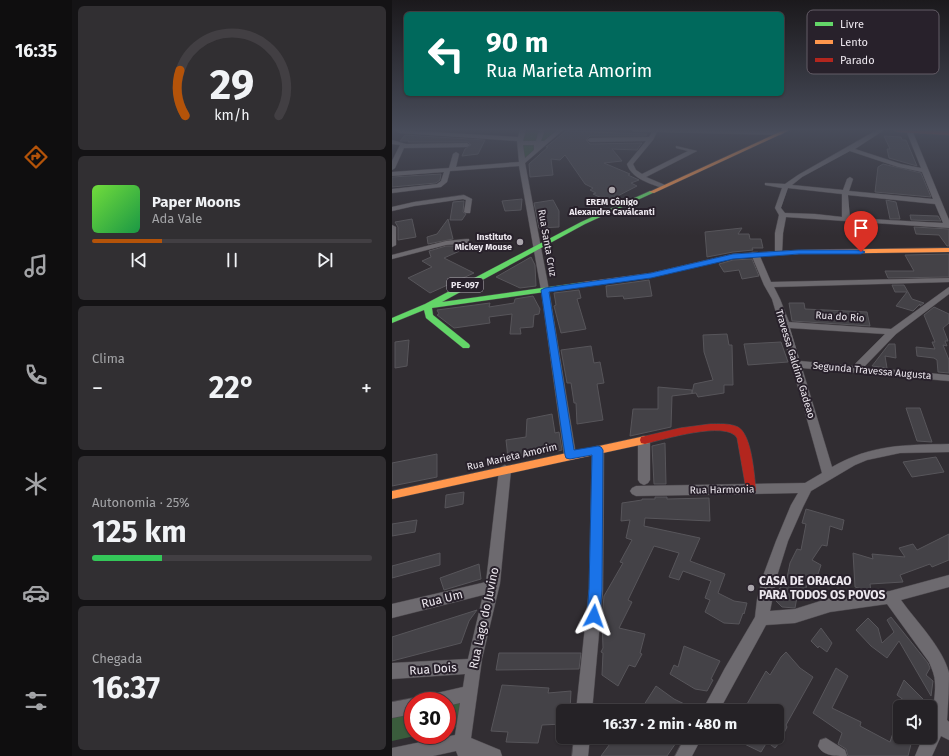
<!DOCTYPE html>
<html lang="pt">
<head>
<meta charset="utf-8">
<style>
	body { margin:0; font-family:"Fira Sans",sans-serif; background:#312f32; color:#f1f3f6; height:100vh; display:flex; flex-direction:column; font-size:15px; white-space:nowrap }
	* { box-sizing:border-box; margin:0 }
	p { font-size:13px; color:#a3a4a7 }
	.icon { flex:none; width:22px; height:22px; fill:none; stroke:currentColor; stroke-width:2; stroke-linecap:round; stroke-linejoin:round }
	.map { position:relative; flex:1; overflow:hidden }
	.drawer { display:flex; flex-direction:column; gap:6px; padding:6px; background:#141315; width:320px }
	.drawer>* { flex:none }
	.banner { position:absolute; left:12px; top:12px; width:380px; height:84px; border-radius:6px; box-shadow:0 1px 3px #0004,0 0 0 1px #423f43; background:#00695c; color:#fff; overflow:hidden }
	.buttons { position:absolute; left:501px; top:700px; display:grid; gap:8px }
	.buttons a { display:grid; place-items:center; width:44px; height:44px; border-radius:6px; background:#252226; box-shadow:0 1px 3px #0004,0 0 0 1px #423f43; font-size:20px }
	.speed { position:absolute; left:12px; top:692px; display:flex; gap:8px; font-size:20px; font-weight:700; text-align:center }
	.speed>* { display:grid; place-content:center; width:52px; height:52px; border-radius:50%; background:#252226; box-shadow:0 1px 3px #0004,0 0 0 1px #423f43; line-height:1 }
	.speed .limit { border:6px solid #d22; background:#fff; color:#111 }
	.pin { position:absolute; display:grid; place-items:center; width:34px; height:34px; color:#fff; margin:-41px -17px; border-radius:50% 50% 50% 0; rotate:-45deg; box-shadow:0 0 4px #0007 }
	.pin .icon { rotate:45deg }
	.me { position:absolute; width:44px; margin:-22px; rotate:4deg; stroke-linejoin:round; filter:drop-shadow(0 0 3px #0008) }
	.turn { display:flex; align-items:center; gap:14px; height:84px; padding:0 16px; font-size:18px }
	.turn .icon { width:52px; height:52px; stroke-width:2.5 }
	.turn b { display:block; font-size:28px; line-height:34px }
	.big { font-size:30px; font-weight:700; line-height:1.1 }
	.drawer .tile { flex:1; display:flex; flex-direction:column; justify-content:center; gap:6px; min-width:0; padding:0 14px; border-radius:6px; background:#312f32 }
	.drawer .dial { align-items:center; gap:0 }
	.dial svg { height:104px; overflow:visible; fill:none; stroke:#423f43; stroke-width:7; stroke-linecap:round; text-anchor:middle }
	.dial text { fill:#f1f3f6; stroke:none }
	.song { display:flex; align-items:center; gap:12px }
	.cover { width:48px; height:48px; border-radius:6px; background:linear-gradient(135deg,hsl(100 70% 55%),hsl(140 70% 35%)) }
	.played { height:4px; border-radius:2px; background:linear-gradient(90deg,#b45309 25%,#423f43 25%) }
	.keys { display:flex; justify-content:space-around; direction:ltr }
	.heat { display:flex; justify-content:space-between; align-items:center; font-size:22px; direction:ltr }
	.charge { height:6px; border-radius:3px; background:linear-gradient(90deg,#34c759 25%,#423f43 0) }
	.trip { position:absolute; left:164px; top:704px; width:228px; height:40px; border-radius:6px; background:#252226; box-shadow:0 1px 3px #0004,0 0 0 1px #423f43; font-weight:700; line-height:40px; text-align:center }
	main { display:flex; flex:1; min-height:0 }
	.tab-bar { display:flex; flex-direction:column; width:72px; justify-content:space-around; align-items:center; background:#0f0e0f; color:#a3a4a7 }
	.tab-bar .icon { width:28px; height:28px }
	.tab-bar .current { color:#b45309 }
	.tab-bar b { font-size:18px; color:#f1f3f6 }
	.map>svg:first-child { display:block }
</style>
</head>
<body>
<main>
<nav class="tab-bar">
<b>16:35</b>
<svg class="icon current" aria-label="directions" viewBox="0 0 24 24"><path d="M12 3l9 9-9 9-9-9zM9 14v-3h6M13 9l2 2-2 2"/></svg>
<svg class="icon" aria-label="music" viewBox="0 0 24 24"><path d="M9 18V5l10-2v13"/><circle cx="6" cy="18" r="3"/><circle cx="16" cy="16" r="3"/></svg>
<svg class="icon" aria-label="phone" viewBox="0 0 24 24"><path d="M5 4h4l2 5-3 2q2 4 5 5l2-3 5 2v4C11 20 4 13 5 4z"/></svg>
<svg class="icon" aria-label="climate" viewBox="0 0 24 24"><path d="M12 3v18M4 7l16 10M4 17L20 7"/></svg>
<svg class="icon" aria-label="car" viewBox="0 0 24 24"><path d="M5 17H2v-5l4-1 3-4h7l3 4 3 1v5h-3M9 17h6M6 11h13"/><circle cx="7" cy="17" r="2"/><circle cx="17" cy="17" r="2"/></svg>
<svg class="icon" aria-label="filters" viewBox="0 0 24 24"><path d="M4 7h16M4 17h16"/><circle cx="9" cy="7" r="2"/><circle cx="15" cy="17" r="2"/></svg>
</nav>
<section class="drawer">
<div class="tile dial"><svg viewBox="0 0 100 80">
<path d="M14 69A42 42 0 1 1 86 69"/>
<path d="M14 69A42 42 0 0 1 10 34" stroke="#b45309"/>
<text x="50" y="56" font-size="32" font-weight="700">29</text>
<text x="50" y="72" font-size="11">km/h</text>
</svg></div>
<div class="tile">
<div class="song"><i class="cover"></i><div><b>Paper Moons</b><p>Ada Vale</p></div></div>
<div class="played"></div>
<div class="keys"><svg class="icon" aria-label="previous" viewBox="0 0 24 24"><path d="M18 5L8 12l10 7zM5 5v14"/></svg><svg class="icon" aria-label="pause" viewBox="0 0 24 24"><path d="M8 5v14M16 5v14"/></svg><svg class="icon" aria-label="next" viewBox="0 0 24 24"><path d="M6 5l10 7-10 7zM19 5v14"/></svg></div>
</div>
<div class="tile"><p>Clima</p>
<div class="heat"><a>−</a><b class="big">22°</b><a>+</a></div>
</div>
<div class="tile"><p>Autonomia · 25%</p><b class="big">125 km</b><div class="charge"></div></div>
<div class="tile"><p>Chegada</p><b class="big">16:37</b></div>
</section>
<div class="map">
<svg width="557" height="756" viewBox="0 0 557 756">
	<rect width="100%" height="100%" fill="#312d32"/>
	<!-- green -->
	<path fill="#3a5c3c" d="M135,130H165L133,158L130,142Z
		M73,700L70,726L55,729V704Z
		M21,711V735H27L0,741V716Z"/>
	<!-- building -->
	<path fill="#444247" stroke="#57555a" d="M174,131L255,134L254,136H198L194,140L198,144L250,143L245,150L220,149L230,161L212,163L238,174L236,175L247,180L239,183L245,186L216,201L201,194L204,193L198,190L201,188L193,184L173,155L168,160L159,159L161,175L138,177L137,164L156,147H154Z
		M13,135L93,140L86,154L70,156L73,149L79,145L76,142H16L17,141H8Z
		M492,136L509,137L510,140H514L525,166L497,158L495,149H498Z
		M491,164L529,173L539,197L483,192L486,167Z
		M49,174L48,180L44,183L0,187V177Z
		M130,199L129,210L113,211L110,201Z
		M161,200L167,211V227L147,228L142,203Z
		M494,200L504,202L508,219H498Z
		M72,201L71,212L74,214L70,220H58L61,202Z
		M518,215L546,216L549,221L519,220Z
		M20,219L24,237L6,240V227L3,222Z
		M56,219L61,239L36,244L35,237L45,234Z
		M522,227L557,229V246H555L547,235L524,234Z
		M350,228L346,234H357L358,239H369L371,248H360L361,250L341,252L315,257L313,232Z
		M54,246H64L70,250L52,258L82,273L38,293L16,278L40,267L30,261L39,257L37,251Z
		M557,254V277L496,278L493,271H522L513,255Z
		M139,257L143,265L144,286L128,288L104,277Z
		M360,259L367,276L350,279L347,270L332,272L327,264L341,260Z
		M257,280L260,296L232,299L231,296L215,297L214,286Z
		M500,285H512L520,299L532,303L528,306V304L521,311L504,306L515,292H503Z
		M187,290L189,298L185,299L194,329L169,333L162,306L164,305L162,293Z
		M141,296L148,309L147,314L142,315L141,327L128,328L129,334H118L120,314L97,317L98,323L62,328L45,315L47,314L45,310L98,303L97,307L122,303L123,299Z
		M397,303H412L413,309L475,312L478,326L400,321Z
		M542,307L557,314V323L551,328L556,341H553L555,346L551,345L557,360V373L546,372L545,360L542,358L525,356L524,347L543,349L540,342H543L532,315Z
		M335,334L337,345H340L341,385H332V393L306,397L304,393L280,396L279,427L238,436L241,409H266V387L300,390V393L302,384L321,380L312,352L311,335Z
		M17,340L15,366L3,368V342Z
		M389,342L396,362L356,365L352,344Z
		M497,344H503L504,358L493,356L495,368L480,366Z
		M199,346L202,363L208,362L212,383L205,384L211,420L185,424L184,403H182L179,383H175L169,350Z
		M514,408H528L540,442L525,441Z
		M160,414L163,433L167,432L170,450L132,458L131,455L116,458L114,440L134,437L135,419Z
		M273,443L274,484H262L260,446Z
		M45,454V477L0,486V463Z
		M544,457L552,472L520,477L511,462Z
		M72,492L71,504L53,508L54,495Z
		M263,497H275V499L317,498L318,521L253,518L252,526L308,538L298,561L333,574L326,593L342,601L355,603L352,614L351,613L347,624L332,623L313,612L318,600L313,598L319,581L291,571L287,580L277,577L287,553L262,546L236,600L240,602L227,628L253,634L248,653L250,654L243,667L237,665L226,686L210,675L211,653L209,652L211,648L210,619L212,596L231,563L228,562L240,540L234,538L238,520L229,521L230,503L250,500V499H263Z
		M414,509L452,520L450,530L438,526L435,546L430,545L420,560L429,565L426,574L418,577L411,596L405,597L403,608L390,607L382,599L383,595L395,578L398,563L405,549L409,550L414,524L410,523Z
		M25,520L23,532L0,536V524Z
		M557,534V560L540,567L538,564L508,575L511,582L478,584L479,592L463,587L461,553L481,559L480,554L513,557L507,548L521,544L525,550Z
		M48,553V565L0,578V566Z
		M87,564L89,579L52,590L48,578Z
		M85,610L77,621L69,643L0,661V637Z
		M499,617L536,663L538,668L534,675L541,681L539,696L507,641L495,658L479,646L464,630L476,618L486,628L490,643L502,632L495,620Z
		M429,628L440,643L435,652L427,646L426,648L419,641Z
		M292,646L328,661L319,679L321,680L315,691L303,689L278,674L282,665L286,667Z
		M394,652L408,668L421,677L394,725L395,727L390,737H392L383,748L375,742L369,752L338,737H385V711H351L374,671L378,675L389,657Z
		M107,653H189L187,669L104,670Z
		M444,668L456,676L440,708L469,722L468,726L498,742L502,730L508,734V737H514L520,740L516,756H456L454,749L446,744L450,733L421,713Z
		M512,680L533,701L529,707H521L505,695Z
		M110,685L157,688L156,693L179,691L178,711H171V724L150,725L146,743L114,742L116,732L99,731Z
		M264,686L282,699L307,711H248Z
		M223,737H288L275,756H209Z"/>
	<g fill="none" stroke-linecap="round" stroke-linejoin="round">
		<defs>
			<path id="street" d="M5,130L126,137L128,130H134L131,141H144L147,130H153L149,141H152L165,130H171L133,163L157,290L184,455L182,458L178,459L174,458L172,455L149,290L127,166L58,171L55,182L49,187L0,193V189L45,184L49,181L52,172L0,176V172L57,168L61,154L64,152L67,154L64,167L127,162L125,141L7,133L5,132ZM131,145H142V150L133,158Z
				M239,130L389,131L392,133L389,135L265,132L261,140L241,164L244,170L250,174L296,151L284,148V146L305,151L254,177L273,185L274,186L271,188C258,184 239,178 235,164L254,141L198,142L195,140L198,138L257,137L260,132H242Z
				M485,130H492L463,149L509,164L529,168L514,130H520L557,220V228L394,217L391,233L390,253L386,255H383V233L387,215L383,208L390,188L373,185V183L393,184L406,175ZM458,151L506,167L530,172L541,199L457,191L461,179L458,177L455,179L451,190L400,185L410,177ZM396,188L450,194V217L423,214L393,213L389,208ZM456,195L543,204L551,223L458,218Z
				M0,140L14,144L75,143L78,145L75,147L12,148L3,168L0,170V161L8,145L0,144Z
				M72,195L80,199L78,213H74L72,212L74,200L71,199L22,206L0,211V207L22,202Z
				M0,225L4,227V245L0,247Z
				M74,239H77V243L54,245L0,259V255L54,241Z
				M360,252H366L367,254L379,282L557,278V282L382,287L388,299L397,322L499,329L557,287V294L504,334L472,367L557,375V381L410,368L440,467C480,444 513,445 557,444V452L508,453L475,460L463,465L419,491L411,507L396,541L385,576L378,611L403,609L438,598L498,591L557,575V587L509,600C524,621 551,648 557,673C557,688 556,706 555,720L557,722V740L549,736L540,756H523L531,737H538C538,719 544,700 543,683C543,676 540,669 537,662L495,604L438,612L403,623L374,625L327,711H310L333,668L363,617L365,600L371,576L384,541L399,505L406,493L244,496L240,494L238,491L240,488L244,486L413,483L430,473L400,366L398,364L399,363L380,299L372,285L359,254ZM398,328L493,334L461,366L408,361Z
				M252,436L256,437L258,440V480L256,483L252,485L248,483L246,480V440L248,437Z
				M206,446L210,447L212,450L211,589L200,711H184L197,589L200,450L202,447Z
				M113,465L117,467L119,470L108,583L90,659L79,738L108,750L110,756H66L64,751L41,756H0V748L63,735L68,703L55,706V701H34L36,695L71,687L73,674L0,679V663L76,659L91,595L0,618V604L94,582L107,470L109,467Z
				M21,698L27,701H21V714L0,718V702Z
				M182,737H198L196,756H180Z
				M293,737H310L300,756H283Z
				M434,738L453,750L455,756C443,756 431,756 426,746L428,740Z"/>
			<path id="fast" d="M258,191L263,192L193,224L50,302L192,282H195V286L40,308L41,315L77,344L78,346L77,348H71L34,318L32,310L0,323V318L33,304L189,222Z"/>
			<path id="slow" d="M392,130H398L262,193L257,192Z
				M557,248V252L407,254L341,258L259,277L192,286L188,284L192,282L259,273L341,254L407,250Z
				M253,436L257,437L258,440L257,443L0,499V491Z"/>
			<path id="jam" d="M503,130L557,131V135L505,132Z
				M318,424C327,424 338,423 346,427C360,435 362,474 364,489L363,492L359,493L355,492L354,489L345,438C335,420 270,440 253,444L249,443L248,440L249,437L288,428Z"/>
		</defs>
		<!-- street casing -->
		<use href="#street" stroke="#4c484d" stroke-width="1"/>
		<!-- fast casing -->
		<use href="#fast" stroke="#4c484d" stroke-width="1"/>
		<!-- slow casing -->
		<use href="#slow" stroke="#4c484d" stroke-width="1"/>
		<!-- jam casing -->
		<use href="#jam" stroke="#4c484d" stroke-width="1"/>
		<!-- street -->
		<use href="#street" fill="#6d6a6f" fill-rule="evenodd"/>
		<!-- fast -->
		<use href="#fast" fill="#63d668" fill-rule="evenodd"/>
		<!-- slow -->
		<use href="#slow" fill="#ff974d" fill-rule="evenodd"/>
		<!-- jam -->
		<use href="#jam" fill="#b3261e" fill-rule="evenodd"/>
	</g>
	<!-- sky -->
	<linearGradient id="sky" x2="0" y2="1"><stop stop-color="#1b191c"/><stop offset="0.55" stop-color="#484c5a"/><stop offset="1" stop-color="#484c5a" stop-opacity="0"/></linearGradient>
	<rect width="557" height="236" fill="url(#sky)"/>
	<!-- route -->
	<path fill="#1a73e8" stroke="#114b97" d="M407,250H469L473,252L469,254H407L341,259L259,278L157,292L182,450L206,446L209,447L211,450L210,589L208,616L206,620L202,622L197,620L195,616L197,589L200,455L178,459L174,458L173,455L149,290L153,288L259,273L341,254Z"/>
	<!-- markers -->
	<g fill="#aba6ac" stroke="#28212b" stroke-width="1.5">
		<circle cx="220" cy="190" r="4"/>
		<circle cx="128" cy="242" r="4"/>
		<circle cx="359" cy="588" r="4"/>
	</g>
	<g text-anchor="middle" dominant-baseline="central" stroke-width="4" stroke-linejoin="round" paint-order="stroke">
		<!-- far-poi labels -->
		<g font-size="9" font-weight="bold" fill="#ece7ee" stroke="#28212b">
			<text x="220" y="202">EREM Cônigo<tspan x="220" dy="10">Alexandre Caválcanti</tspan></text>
			<text x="120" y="237" text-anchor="end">Instituto<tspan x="120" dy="10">Mickey Mouse</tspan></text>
		</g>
		<!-- shield labels -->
		<rect fill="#28212b" stroke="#b1acb4" stroke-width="1" x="55" y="278" width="36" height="14" rx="3"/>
		<g font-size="9" font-weight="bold" fill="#ece7ee">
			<text x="73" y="285">PE-097</text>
		</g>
		<!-- street labels -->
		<g font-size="10" fill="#ece7ee" stroke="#28212b">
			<text transform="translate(155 243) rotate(80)">Rua Santa Cruz</text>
			<text transform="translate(448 317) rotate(4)">Rua do Rio</text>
			<text transform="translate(403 364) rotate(73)">Travessa Galdino Gadeao</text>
			<text transform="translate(480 371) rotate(5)">Segunda Travessa Augusta</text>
			<text transform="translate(120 457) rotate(-13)">Rua Marieta Amorim</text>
			<text transform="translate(330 490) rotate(-1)">Rua Harmonia</text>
		</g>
		<!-- near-poi labels -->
		<g font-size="12" font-weight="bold" fill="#ece7ee" stroke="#28212b" text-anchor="start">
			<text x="367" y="581">CASA DE ORACAO<tspan x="367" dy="14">PARA TODOS OS POVOS</tspan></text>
		</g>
		<!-- near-street labels -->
		<g font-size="12" fill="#ece7ee" stroke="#28212b">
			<text transform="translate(50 599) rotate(-14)">Rua Um</text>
			<text transform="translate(92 618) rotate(-78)">Rua Lago do Juvino</text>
			<text transform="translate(41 669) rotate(-4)">Rua Dois</text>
		</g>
	</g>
	<!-- legend -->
	<rect x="415" y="10" width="132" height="64" rx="6" fill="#28212b" stroke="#635c66" stroke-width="1"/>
	<rect x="423" y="22" width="18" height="4" fill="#63d668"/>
	<rect x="423" y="40" width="18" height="4" fill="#ff974d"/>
	<rect x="423" y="58" width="18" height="4" fill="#b3261e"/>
	<g font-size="11" fill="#ece7ee">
		<text x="448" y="28">Livre</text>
		<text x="448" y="46">Lento</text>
		<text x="448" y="64">Parado</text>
	</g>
</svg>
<div class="buttons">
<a><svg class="icon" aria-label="sound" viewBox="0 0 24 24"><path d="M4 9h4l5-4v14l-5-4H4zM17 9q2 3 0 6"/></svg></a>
</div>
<div class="speed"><div class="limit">30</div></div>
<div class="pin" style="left:469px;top:252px;background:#d93025"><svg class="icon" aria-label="arrive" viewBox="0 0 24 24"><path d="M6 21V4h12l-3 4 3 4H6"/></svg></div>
<svg class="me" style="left:202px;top:616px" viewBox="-20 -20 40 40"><path d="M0-17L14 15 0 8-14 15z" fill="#1a73e8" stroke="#fff" stroke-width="4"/></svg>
<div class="trip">16:37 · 2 min · 480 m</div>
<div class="banner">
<div class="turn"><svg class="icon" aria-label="left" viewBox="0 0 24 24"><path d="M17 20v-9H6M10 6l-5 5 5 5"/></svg><div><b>90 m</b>Rua Marieta Amorim</div></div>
</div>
</div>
</main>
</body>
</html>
